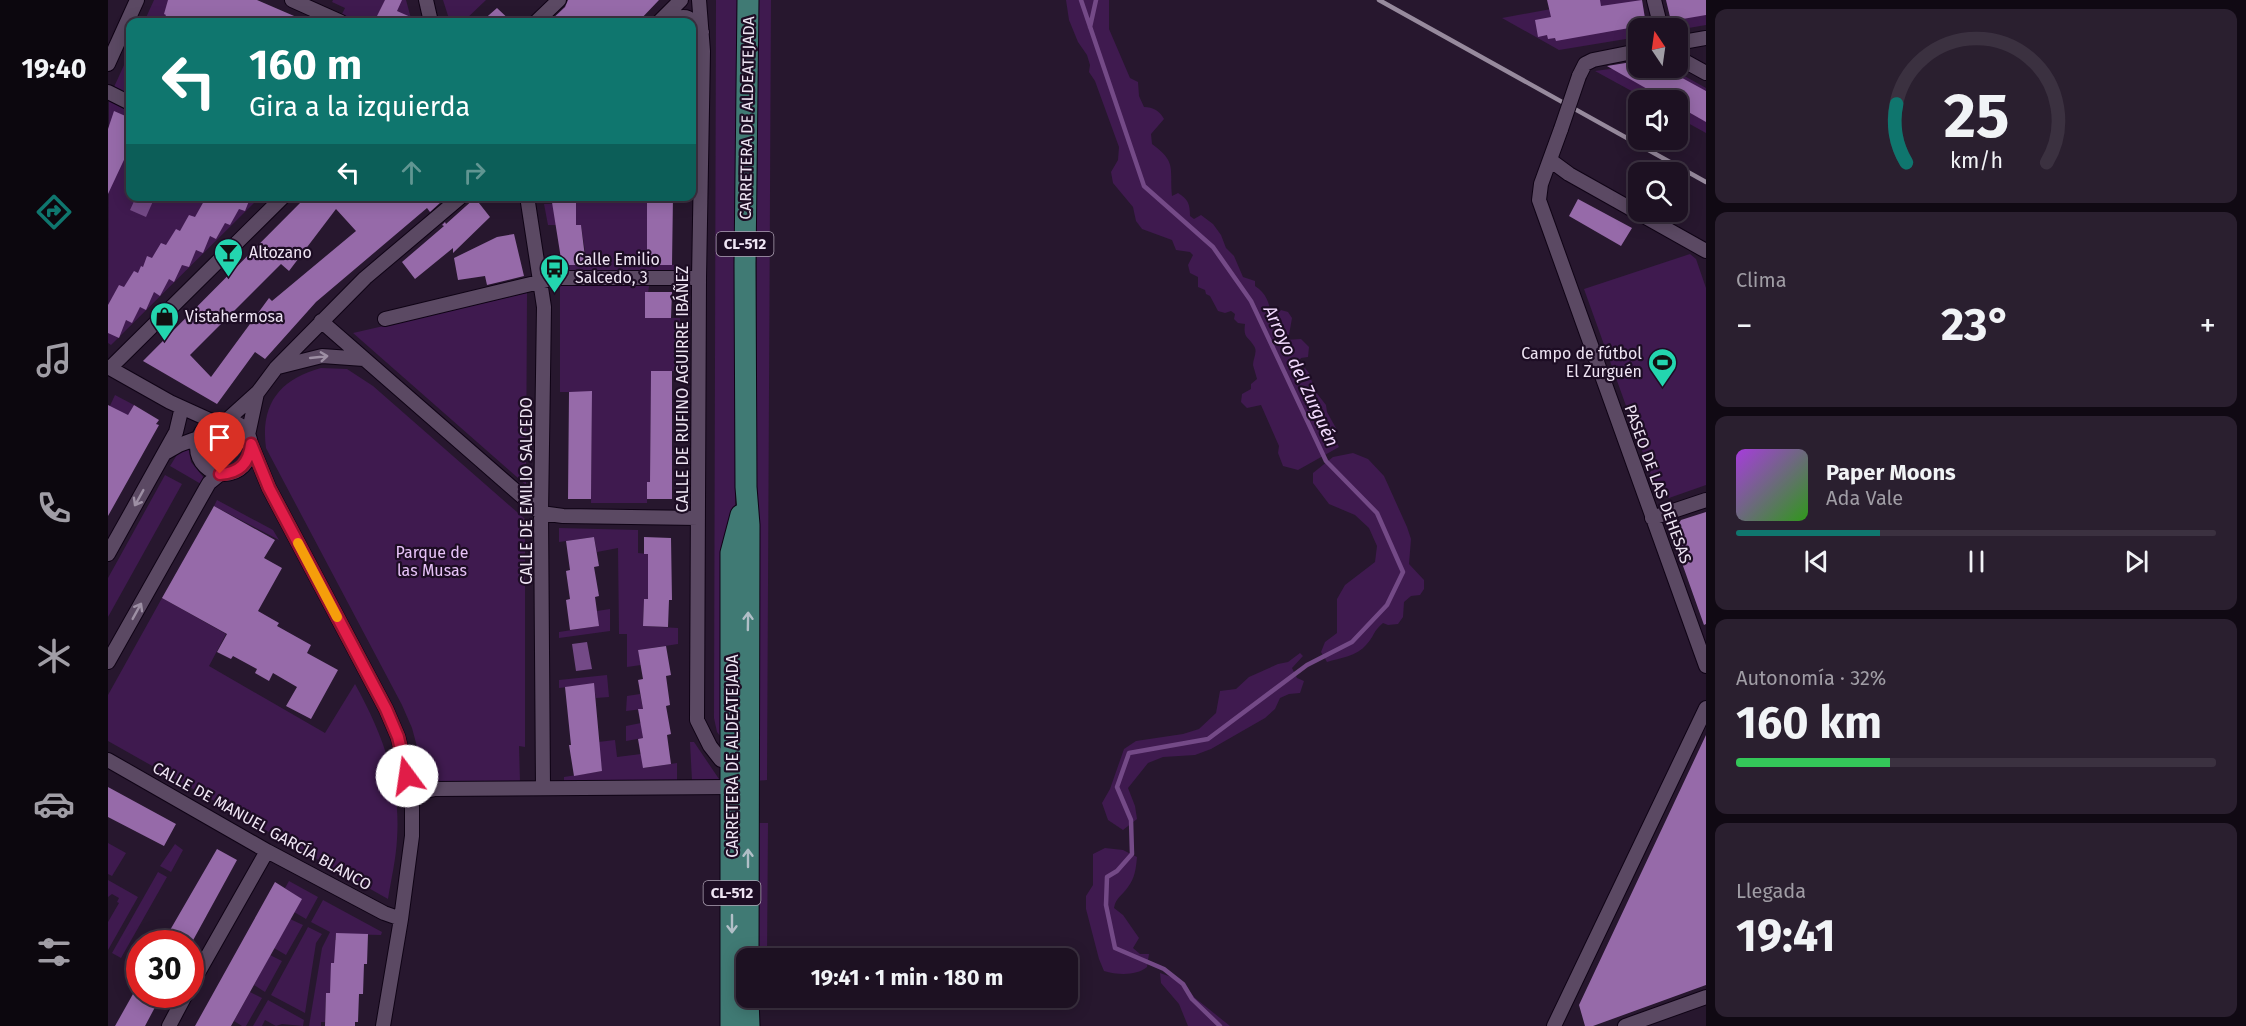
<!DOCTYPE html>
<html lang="es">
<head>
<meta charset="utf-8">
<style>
	body { margin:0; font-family:"Fira Sans",sans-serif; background:#2a1f2f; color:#f1f3f6; height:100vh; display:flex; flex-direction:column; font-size:22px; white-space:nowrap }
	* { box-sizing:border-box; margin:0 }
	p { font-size:20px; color:#a09da5 }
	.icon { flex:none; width:33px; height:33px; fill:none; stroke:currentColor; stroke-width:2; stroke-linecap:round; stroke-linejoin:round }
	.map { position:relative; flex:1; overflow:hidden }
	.panel { display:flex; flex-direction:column; gap:9px; padding:9px; background:#100913; width:540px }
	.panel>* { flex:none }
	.top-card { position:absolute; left:18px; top:18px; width:570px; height:183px; border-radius:12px; box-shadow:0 3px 15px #0003,0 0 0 2px #3b3140; background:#0f766e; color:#fff; overflow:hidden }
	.needle { width:39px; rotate:347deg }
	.fabs { position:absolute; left:1520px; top:18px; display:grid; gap:12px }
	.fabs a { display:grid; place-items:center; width:60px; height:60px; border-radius:12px; background:#1d1122; box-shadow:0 3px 15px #0003,0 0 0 2px #3b3140; font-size:30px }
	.speed { position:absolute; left:18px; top:930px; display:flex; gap:12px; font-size:30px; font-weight:700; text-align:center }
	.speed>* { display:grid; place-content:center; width:78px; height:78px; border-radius:50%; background:#1d1122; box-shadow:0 3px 15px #0003,0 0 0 2px #3b3140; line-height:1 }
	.speed .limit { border:9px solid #d22; background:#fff; color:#111 }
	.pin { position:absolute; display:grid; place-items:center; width:51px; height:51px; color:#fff; margin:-62px -26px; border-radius:50% 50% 50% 0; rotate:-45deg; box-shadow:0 0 6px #0007 }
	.pin .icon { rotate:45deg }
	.me { position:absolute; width:66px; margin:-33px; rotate:346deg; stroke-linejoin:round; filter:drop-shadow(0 0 4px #0008) }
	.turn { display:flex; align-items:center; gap:21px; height:126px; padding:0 24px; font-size:27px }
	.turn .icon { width:78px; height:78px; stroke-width:2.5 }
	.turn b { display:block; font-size:42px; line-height:51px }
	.lanes { display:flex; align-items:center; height:57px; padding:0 24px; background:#0003; justify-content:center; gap:30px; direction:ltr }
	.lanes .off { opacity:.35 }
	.big { font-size:45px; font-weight:700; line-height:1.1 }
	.panel .card { flex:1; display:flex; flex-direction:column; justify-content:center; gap:9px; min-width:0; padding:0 21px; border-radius:12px; background:#2a1f2f }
	.panel .dial { align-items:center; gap:0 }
	.dial svg { height:156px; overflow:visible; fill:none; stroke:#3b3140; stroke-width:7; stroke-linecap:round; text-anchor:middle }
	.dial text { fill:#f1f3f6; stroke:none }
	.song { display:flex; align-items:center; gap:18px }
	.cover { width:72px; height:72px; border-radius:9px; background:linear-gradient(135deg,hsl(280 70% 55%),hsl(110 70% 35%)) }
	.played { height:6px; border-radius:3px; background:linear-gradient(90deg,#0f766e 30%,#3b3140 30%) }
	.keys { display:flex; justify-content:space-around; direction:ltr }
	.heat { display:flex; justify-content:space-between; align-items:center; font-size:33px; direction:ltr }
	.charge { height:9px; border-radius:4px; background:linear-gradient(90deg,#34c759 32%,#3b3140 0) }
	.trip { position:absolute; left:628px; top:948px; width:342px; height:60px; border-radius:12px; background:#1d1122; box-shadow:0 3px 15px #0003,0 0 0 2px #3b3140; font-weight:700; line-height:60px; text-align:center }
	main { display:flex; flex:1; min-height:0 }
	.tab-bar { display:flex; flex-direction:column; width:108px; justify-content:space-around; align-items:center; background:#0c070e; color:#a09da5 }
	.tab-bar .icon { width:42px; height:42px }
	.tab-bar .current { color:#0f766e }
	.tab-bar b { font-size:27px; color:#f1f3f6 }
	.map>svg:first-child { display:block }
</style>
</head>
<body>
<main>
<nav class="tab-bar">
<b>19:40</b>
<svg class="icon current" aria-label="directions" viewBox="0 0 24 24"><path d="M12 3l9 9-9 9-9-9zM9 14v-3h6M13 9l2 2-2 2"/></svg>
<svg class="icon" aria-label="music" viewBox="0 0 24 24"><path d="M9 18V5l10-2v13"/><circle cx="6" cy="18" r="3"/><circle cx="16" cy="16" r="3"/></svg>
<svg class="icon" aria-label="phone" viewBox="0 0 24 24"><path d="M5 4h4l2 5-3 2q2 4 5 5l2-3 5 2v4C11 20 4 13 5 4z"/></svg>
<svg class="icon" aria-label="climate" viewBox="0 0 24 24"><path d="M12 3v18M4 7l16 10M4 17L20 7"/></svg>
<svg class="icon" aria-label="car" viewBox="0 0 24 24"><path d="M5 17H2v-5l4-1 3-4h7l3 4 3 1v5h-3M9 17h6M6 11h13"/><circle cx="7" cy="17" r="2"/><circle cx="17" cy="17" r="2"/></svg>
<svg class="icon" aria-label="filters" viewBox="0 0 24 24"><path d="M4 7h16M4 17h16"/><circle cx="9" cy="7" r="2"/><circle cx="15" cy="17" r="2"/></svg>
</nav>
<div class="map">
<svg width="1598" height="1026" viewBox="0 0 1598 1026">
	<rect width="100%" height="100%" fill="#27172e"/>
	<!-- green -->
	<path fill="#3f1a4f" d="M46,0H111L106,11L129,22H36Z
		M225,0H298L304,22H252L234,14L237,8L224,2Z
		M335,0H378L355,22H342Z
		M608,0H630L627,507L613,737L609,732L606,718Z
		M650,0H663L659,780L646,781Z
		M958,0H1001V29L1022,78L1030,82L1031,96L1036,107C1045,107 1052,111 1056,119L1043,134L1044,144C1070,163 1061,169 1064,196L1070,193C1080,199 1082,204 1082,216L1086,219L1093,215L1105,224L1113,235L1118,248L1126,256L1135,277L1147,281V286C1158,293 1161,302 1163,314L1168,316L1173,310L1180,312L1184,318L1181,335L1177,337V340L1193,339L1201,347L1200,357L1193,358L1188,365L1192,372L1197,368L1201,373L1207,391L1218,405L1219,412L1229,430L1226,438L1231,447L1190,470L1175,466L1170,453L1171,446L1153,405L1139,408L1133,402L1134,394L1143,389V384L1149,379C1148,375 1146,369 1145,365C1145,358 1150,352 1146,346C1140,336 1135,338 1137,324L1130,323L1126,319L1127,314L1123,311L1117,313L1110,311L1102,296L1098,294L1097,290L1090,287V277L1082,273L1080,265L1085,255L1082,252L1068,250L1064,240L1034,229L1028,221L1025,207L1005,183L1003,172L1010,160L1011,147L987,81L981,72L982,65L979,55L970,42L961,20Z
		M1492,0H1534L1539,28H1530V37L1451,50L1394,18Z
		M1558,0H1598V25L1569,30L1565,28Z
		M22,52V95L6,87Z
		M1509,68H1562L1598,88V133L1569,117V100H1540L1487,71Z
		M1,101L22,111V196L152,197L3,345L0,343Z
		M468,197H539V264L572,265V272L448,270L447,265L479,264L473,225H440L436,204L468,203Z
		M1582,254L1588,259L1598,288V485L1561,498L1549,492L1476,289Z
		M452,286H541L537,318H572L571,371L543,372L542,482H539V503H483L484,392H452Z
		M419,293L418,485L245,333Z
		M213,368L239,369L265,386L417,519V747L411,746L412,782L319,784L304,728L294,705L158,448C152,404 172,379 213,368Z
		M7,395L26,405L0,451V410Z
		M80,446L83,462L96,478L93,484L62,466L72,450Z
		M1245,453L1260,459L1276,476L1299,527L1303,539L1301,564L1316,580V589L1312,595L1303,596L1296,602L1295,617L1290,624L1280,625L1275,623C1265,631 1266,637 1258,645C1249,656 1232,658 1219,662L1213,652L1217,642L1229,633V599L1237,585L1267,562L1269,546L1261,528L1247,515L1221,504L1205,483V473L1225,457Z
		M57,475L74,484L0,617V578Z
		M109,500L165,530L171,540L106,506Z
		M451,528L530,530V553L540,554V599H536L535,626L570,628V644L530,650L533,665L519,667V634H511L510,548L489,552L486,537L451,542Z
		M54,598L118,634L101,666L217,733L247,684C274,733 293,782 289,839C288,859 283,880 280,899L0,741V695Z
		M502,609V631L451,638V632L490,626L489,611Z
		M1192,653L1195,656L1184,668L1189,678L1196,681L1192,693L1181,694L1172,698L1167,709L1157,718L1103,749L1087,755L1055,757L1040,763L1020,788L1027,806L1029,819L1015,830L1000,820L994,803L1002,789L1016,749L1028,741L1075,734L1091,729L1108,713L1112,691L1128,689L1141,677L1170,664L1180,662Z
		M499,675L501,697L488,698L485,684L451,688V680Z
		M532,694L535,709L518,711L519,696Z
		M533,723L535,738L518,741V726Z
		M507,740L509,757L533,754L536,768L569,763V781H456V777L494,771L490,742Z
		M582,742H586L611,779L584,781Z
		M645,823H660L659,958H645Z
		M0,843L18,853L4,876L0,874Z
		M67,844L75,850L63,872L52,866Z
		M997,848L1015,850L1029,857C1028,868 1027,878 1020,887C1014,896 1008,897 1006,908L1015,915L1031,938L1025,948L1032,954H1041L1039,967C1028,976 1010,975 996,971L991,959L978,909V896L985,885V854Z
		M50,872L59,877L13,958L4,953Z
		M0,880L30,897L0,950V922L11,903L9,902L11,898L4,894L0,897Z
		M181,881L210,897L198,919L186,912L193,899L177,888Z
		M215,900L274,932L273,935L228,934L227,940H233L227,963H223V970H228L222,993H218L217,1022H213V1026H201L214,948L222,932L203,922Z
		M182,919L195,925L178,955L166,948Z
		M200,927L214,934L208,943L197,1013L163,995Z
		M162,955L174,961L157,992L146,985Z
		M1052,973L1072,980L1087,998L1122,1026H1080L1071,1004L1053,983Z
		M142,992L154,998L138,1026H134L126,1021Z
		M160,1000L196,1020L195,1026L174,1024L168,1026L157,1020L154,1026H145Z"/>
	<!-- water -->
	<path fill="#744a87" d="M28,197V196L53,197L51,200L46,199L38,217L22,210Z
		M479,642L484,669L468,671L464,644Z"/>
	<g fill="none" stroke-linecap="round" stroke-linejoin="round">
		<!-- stream -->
		<path stroke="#744a87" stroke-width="4.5" d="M973,0L1036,186L1105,247L1143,301L1218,461L1269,513L1295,572L1279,605L1244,642L1199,665L1100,739L1021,753L1009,787L1023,820L1024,854L1009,871L999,877L998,905L1007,948L1056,969L1075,984L1084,999L1112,1026
			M982,27L988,0"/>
	</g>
	<!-- building -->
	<path fill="#966aa9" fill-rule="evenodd" d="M60,0H149L200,22H54L58,15L56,14Z
		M277,0H294L289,11L314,22H266Z
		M460,0H551L530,22H441L457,7Z
		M1439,0H1492L1493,6L1534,0L1538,25L1448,41L1447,38L1440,39L1439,35L1430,37L1427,20L1443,17Z
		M1558,0H1598V15L1563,21Z
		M389,8L404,22H373Z
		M1530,61V68H1556L1598,91V122L1577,110L1569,126V100H1544L1548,94L1499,66Z
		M6,111L22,118V147L0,194V129Z
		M102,196H143L137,211L131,209L122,225L117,223L108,239L102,236L95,253L88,250L81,267L74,265L66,282L61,279L52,296L46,292L38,310L32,307L24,323L18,320L11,338L0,333V305L11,285L16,287L26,271L30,273L33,266L35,267L39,256L44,258L53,243L58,245L68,229L72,231L81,215L87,217L96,201L100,203Z
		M199,196H333V202L322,212L319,208L208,302L157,359L147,352L109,404L35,361ZM228,209L248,231L164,301L161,298L103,377L82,355L173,264L181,271Z
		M443,196H468V225H473L478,265H454Z
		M539,196H565L564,265H539Z
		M367,198L382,217L345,253V248L307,279L294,262L336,226L334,225L337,222L338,224Z
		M1470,199L1524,228L1513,246L1461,216Z
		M406,234L416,276L379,285L377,276L350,280L346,258L389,237Z
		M537,292H564L563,318H537Z
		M543,371H564V499H539V482H542Z
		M484,391L483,499H460L461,392Z
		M0,405L20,415L26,405L51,420L48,424L51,425L0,516Z
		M106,506L167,540L156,558L174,568L150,611L171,623L169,626L203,645L199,653L230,670L203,719L178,706L189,687L165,673L161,681L147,673L149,669L125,656L123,659L109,652L119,634L54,598Z
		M1598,512V624L1596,625L1564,535L1573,520Z
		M486,537L491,566L486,567L491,596L487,597L491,626L462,630L458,600L462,599L458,571L462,570L458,541Z
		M536,537L563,538L564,600H561L560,627L535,626L536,599H540V554H536Z
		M558,646L563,675L558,676L562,705L558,706L563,734L559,735L563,764L535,768L530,739L535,738L530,709H535L530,680L535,679L530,650Z
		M486,683L494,771L466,776L461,745H463L457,687Z
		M1598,735V985L1485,1026H1477L1471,1005Z
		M0,787L68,824L56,846L0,817Z
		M109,849L129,860L83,944H54Z
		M167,882L194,899L123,1026H87Z
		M228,933L260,934L259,964H256L255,994H251L250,1022H247V1026H217L218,993H222L223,963H226Z
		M25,994H54L37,1026H7Z"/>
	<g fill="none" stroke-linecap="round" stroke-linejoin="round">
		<defs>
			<path id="street" d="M184,0L233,22
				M318,0L323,22
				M591,0L595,51L591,278L589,720L602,746L613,760L624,761
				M1546,0L1553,28
				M428,22L451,0
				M551,22L573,0
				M561,22C578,12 584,18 594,32
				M1569,43L1598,38
				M1569,57L1598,73
				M0,64L29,0
				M1471,76L1477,64L1485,60L1530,51
				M0,92L22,103
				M1453,129L1433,184L1431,200L1598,666
				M1442,160L1461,174L1598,251
				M419,196L436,307L433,513L435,788
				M277,319L448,278H591
				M213,321L433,513L455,516L590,518
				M0,367L62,402L106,422
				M170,367L214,356L256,359
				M2,368L176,196
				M89 447a27 27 0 1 1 54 0a27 27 0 1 1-54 0Z
				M119,420L150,392L168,368L257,278L354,196
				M140,435L149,393
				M143,444L161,488L278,709L290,737L304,794V836L293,919L275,1026
				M57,453L71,445L90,438
				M1544,518L1598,500
				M0,554L68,432L73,411
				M0,662L97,490L101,483L112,474
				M0,760L159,851L276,913L293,919
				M304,794L327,789L624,787
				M82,987L159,851
				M61,1026L78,994
				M1446,1026L1598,708
				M1517,1026L1598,997"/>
			<path id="primary" d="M640,0L637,264L638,487L641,525L640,958
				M640,998L641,1026
				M623,1026V553L633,515"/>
		</defs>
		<!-- street casing -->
		<use href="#street" stroke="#0f0315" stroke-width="16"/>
		<!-- primary casing -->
		<use href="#primary" stroke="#0f0315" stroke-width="23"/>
		<!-- street -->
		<use href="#street" stroke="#5b4963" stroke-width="14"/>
		<!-- primary -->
		<use href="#primary" stroke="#407a74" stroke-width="21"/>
		<!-- rail -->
		<path stroke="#978a9d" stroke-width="4.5" d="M1271,0L1598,182"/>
		<defs>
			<path id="street-bridge" d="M1453,129L1471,76"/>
		</defs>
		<!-- street-bridge casing -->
		<use href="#street-bridge" stroke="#0f0315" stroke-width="16" stroke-linecap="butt"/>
		<!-- street-bridge -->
		<use href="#street-bridge" stroke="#5b4963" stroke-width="14"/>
	</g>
	<!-- one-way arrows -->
	<defs><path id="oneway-shaft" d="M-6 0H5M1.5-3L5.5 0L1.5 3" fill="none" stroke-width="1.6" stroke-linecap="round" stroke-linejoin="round" transform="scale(1.5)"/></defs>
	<g stroke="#9d8fa4">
		<use href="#oneway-shaft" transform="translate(211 357) rotate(-6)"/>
		<use href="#oneway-shaft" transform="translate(31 498) rotate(119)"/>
		<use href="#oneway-shaft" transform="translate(29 611) rotate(-61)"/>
	</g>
	<g stroke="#b1bfc7">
		<use href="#oneway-shaft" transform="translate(640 621) rotate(-89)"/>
		<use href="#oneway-shaft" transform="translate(640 858) rotate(-90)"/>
		<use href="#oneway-shaft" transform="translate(624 924) rotate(90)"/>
	</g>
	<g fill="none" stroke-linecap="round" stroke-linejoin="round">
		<defs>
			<path id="route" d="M112,474C132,473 141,463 143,444L161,488L278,709L290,737L299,776"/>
		</defs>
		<!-- route casing -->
		<use href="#route" stroke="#92132f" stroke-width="15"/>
		<!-- route -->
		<use href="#route" stroke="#e11d48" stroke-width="10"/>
		<!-- slow -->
		<path stroke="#f59e0b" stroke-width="10" d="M190,543L229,617"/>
	</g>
	<!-- icons -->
	<defs>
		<symbol id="bar-pin" viewBox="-11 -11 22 30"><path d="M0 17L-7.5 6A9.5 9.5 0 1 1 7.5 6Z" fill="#23d5af" stroke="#1d0d24"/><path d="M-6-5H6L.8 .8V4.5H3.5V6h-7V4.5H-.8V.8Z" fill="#111"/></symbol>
		<symbol id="bus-pin" viewBox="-11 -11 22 30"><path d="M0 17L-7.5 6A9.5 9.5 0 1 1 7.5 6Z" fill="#23d5af" stroke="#1d0d24"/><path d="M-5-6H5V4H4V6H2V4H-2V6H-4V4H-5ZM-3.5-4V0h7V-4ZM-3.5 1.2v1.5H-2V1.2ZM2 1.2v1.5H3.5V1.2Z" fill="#111"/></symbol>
		<symbol id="shop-pin" viewBox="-11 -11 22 30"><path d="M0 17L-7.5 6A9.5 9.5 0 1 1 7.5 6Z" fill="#23d5af" stroke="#1d0d24"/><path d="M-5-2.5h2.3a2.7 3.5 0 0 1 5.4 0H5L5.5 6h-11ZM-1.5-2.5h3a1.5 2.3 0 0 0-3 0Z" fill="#111"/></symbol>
		<symbol id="stadium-pin" viewBox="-11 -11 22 30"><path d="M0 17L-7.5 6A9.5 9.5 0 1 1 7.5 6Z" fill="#23d5af" stroke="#1d0d24"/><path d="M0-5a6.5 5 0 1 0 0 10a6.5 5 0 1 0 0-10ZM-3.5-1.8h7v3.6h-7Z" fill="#111"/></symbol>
	</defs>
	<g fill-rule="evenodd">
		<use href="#bar-pin" x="104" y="236" width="33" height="45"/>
		<use href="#bus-pin" x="430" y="252" width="33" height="45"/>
		<use href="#shop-pin" x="40" y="300" width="33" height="45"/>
		<use href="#stadium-pin" x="1538" y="346" width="33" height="45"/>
	</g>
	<g text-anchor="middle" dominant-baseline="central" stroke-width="4.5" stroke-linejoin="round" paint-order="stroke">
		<!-- shield labels -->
		<g fill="#1d0d24" stroke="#afa4b5" stroke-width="1.5">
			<rect x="608.5" y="232" width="57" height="24" rx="4.5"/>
			<rect x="595.5" y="881" width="57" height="24" rx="4.5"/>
		</g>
		<g font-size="15" font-weight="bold" fill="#eee4f3">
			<text x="637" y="244">CL-512</text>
			<text x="624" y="893">CL-512</text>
		</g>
		<!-- street labels -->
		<g font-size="16" fill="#eee4f3" stroke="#1d0d24">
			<text transform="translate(639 118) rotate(-89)">CARRETERA DE ALDEATEJADA</text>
			<text transform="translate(574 389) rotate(-90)">CALLE DE RUFINO AGUIRRE IBÁÑEZ</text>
			<text transform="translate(1550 484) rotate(70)">PASEO DE LAS DEHESAS</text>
			<text transform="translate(418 491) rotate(-90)">CALLE DE EMILIO SALCEDO</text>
			<text transform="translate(624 756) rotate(-90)">CARRETERA DE ALDEATEJADA</text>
			<text transform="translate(154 826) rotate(29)">CALLE DE MANUEL GARCÍA BLANCO</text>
		</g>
		<!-- poi labels -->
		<g font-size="16" fill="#eee4f3" stroke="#1d0d24" text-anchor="start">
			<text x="141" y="252">Altozano</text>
			<text x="467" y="259">Calle Emilio<tspan x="467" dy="18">Salcedo, 3</tspan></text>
			<text x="77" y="316">Vistahermosa</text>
			<text x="1534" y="353" text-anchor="end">Campo de fútbol<tspan x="1534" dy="18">El Zurguén</tspan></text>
		</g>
		<!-- park labels -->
		<g font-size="16" fill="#e7c3f8" stroke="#1d0d24">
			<text x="324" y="552">Parque de<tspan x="324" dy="18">las Musas</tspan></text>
		</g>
		<!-- water labels -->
		<g font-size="18" font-style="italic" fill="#f2dafe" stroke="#1d0d24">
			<text transform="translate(1193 376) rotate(65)">Arroyo del Zurguén</text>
		</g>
	</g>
</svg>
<div class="fabs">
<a><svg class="needle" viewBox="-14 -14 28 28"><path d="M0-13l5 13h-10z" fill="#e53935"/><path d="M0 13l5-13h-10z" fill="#a09da5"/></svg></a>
<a><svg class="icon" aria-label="sound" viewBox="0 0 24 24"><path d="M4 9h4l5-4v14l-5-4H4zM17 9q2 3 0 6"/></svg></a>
<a><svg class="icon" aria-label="search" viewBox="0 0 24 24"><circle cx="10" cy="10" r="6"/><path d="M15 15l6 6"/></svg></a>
</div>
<div class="speed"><div class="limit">30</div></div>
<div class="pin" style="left:112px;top:474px;background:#d93025"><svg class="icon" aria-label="arrive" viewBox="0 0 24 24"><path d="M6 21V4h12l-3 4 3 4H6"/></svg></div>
<svg class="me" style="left:299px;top:776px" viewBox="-20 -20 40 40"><circle r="19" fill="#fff"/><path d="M0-13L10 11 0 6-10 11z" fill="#e11d48"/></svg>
<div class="trip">19:41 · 1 min · 180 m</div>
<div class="top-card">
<div class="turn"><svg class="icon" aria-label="left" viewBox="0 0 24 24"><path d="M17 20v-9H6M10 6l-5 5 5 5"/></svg><div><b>160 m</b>Gira a la izquierda</div></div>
<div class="lanes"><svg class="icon" aria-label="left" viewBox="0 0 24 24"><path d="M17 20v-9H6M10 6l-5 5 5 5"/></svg><svg class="icon off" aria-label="ahead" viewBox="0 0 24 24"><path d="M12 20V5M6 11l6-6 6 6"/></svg><svg class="icon off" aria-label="right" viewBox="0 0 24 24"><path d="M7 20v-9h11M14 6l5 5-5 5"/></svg></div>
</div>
</div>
<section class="panel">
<div class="card dial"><svg viewBox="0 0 100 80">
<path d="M14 69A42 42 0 1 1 86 69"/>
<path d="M14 69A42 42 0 0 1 9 39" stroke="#0f766e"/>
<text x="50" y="56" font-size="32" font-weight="700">25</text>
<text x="50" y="72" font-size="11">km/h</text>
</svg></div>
<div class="card"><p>Clima</p>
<div class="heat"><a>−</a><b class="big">23°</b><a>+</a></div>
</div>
<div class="card">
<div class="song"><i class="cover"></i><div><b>Paper Moons</b><p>Ada Vale</p></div></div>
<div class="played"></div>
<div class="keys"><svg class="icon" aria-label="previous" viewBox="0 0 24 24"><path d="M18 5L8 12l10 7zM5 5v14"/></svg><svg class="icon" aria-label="pause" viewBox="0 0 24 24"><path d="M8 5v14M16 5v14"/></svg><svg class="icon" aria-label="next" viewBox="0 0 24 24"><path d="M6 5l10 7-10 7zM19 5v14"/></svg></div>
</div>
<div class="card"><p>Autonomía · 32%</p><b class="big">160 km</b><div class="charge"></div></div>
<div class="card"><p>Llegada</p><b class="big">19:41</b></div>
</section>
</main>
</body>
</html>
